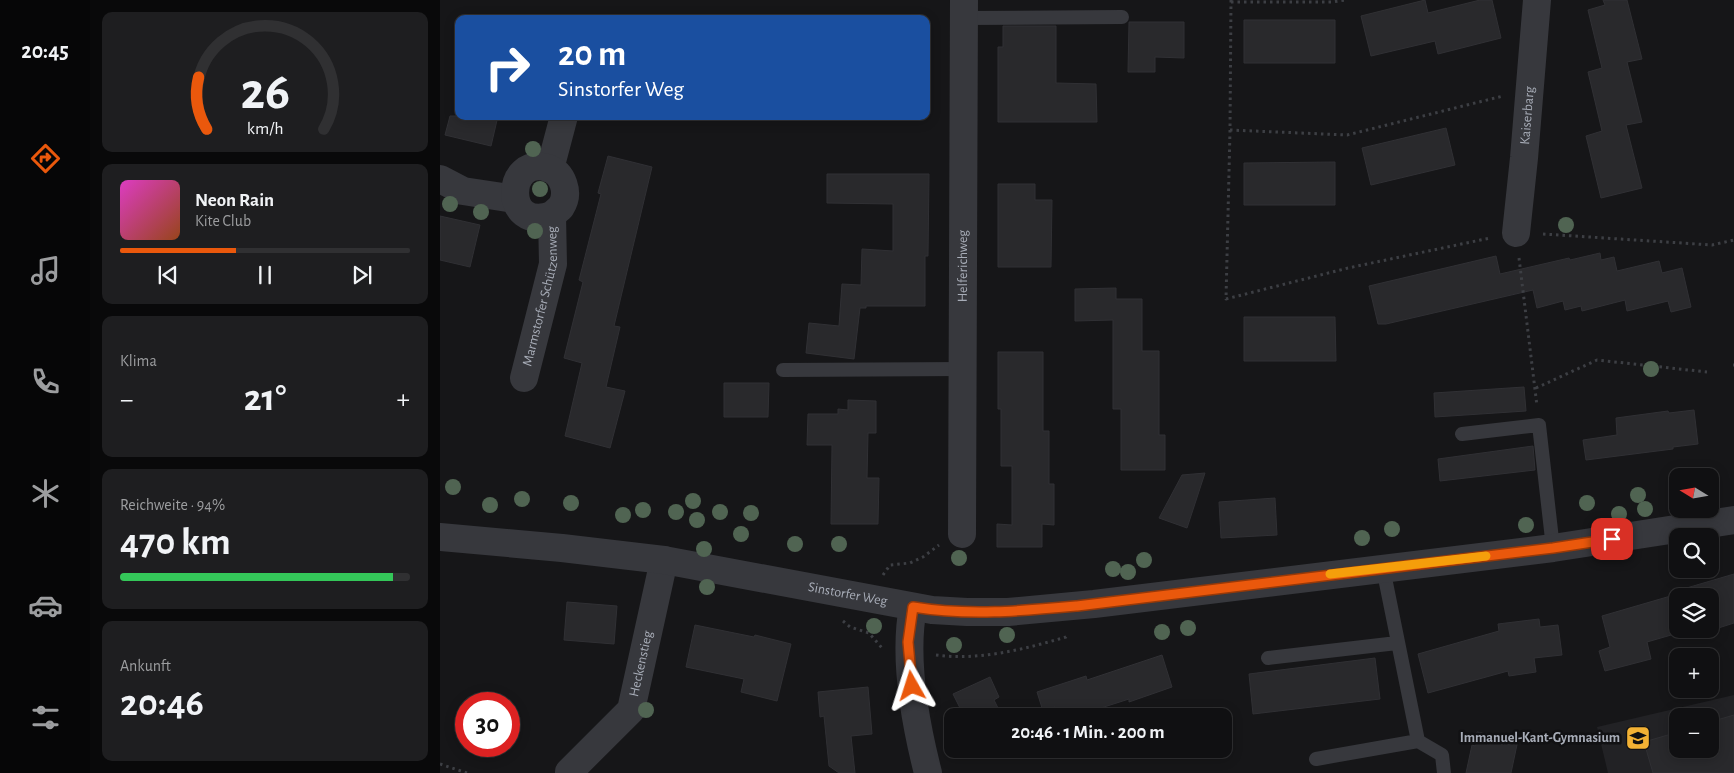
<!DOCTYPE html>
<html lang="de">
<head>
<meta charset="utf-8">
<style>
	body { margin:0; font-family:"Alegreya Sans",sans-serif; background:#1e1e20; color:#f1f3f6; height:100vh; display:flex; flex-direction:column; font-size:19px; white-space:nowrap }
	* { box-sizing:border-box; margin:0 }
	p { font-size:16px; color:#9c9d9f }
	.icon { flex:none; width:28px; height:28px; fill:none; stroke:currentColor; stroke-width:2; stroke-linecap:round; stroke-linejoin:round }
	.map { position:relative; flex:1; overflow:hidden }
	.details { display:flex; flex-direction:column; gap:12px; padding:12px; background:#09090a; width:350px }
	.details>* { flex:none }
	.banner { position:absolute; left:15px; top:15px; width:475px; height:105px; border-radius:10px; box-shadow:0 2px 12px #0003,0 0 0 1px #303032; background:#1a4fa0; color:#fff; overflow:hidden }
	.needle { width:32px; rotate:281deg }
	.controls { position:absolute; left:1229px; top:468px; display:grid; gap:10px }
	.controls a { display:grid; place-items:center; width:50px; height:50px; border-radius:10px; background:#101012; box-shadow:0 2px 12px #0003,0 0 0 1px #303032; font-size:25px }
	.speed { position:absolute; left:15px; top:692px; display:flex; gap:10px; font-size:25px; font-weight:700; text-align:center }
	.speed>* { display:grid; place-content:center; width:65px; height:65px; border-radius:50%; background:#101012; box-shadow:0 2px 12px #0003,0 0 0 1px #303032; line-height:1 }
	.speed .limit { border:8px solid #d22; background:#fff; color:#111 }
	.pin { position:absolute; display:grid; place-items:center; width:42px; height:42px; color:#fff; margin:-21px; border-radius:10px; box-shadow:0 2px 8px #0006 }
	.me { position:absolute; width:55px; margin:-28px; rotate:354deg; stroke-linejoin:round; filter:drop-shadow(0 0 4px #0008) }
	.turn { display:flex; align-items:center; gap:18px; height:105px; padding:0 20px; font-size:22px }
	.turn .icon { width:65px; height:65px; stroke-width:2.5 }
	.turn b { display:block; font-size:35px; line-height:42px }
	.big { font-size:38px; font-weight:600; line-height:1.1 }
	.details .widget { flex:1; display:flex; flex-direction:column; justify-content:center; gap:8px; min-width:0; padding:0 18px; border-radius:10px; background:#1e1e20 }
	.details .dial { align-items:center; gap:0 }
	.dial svg { height:130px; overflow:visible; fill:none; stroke:#303032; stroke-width:7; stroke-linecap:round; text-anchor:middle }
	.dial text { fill:#f1f3f6; stroke:none }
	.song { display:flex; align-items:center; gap:15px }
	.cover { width:60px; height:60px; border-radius:8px; background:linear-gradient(135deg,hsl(310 70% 55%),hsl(20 70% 35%)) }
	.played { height:5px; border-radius:2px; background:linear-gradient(90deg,#ea580c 40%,#303032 40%) }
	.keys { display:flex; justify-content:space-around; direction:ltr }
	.heat { display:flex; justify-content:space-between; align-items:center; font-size:28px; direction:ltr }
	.charge { height:8px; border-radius:4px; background:linear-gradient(90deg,#34c759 94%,#303032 0) }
	.trip { position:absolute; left:504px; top:708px; width:288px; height:50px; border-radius:10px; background:#101012; box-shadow:0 2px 12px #0003,0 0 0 1px #303032; font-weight:600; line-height:50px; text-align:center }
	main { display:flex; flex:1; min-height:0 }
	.dock { display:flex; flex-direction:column; width:90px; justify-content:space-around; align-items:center; background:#060607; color:#9c9d9f }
	.dock .icon { width:35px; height:35px }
	.dock .active { color:#ea580c }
	.dock b { font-size:22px; color:#f1f3f6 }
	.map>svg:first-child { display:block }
</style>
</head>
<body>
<main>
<nav class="dock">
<b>20:45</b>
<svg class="icon active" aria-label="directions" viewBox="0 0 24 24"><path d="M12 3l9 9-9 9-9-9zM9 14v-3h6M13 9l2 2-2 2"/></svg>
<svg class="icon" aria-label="music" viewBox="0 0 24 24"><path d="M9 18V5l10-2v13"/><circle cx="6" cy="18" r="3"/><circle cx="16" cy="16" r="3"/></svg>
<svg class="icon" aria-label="phone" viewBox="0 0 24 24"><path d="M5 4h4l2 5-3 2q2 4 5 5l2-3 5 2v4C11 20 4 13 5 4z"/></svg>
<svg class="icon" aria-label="climate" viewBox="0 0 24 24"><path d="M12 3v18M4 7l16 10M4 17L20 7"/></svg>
<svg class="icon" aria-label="car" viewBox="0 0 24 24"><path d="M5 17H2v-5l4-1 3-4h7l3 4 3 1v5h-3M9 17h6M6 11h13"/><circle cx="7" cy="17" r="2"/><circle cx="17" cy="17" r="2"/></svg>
<svg class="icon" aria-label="filters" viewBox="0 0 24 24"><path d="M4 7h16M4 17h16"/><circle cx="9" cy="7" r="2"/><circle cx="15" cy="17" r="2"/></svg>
</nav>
<section class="details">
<div class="widget dial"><svg viewBox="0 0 100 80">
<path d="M14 69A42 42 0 1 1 86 69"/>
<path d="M14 69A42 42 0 0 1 9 37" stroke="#ea580c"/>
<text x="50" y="56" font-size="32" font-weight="700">26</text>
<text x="50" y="72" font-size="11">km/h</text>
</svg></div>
<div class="widget">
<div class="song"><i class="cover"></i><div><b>Neon Rain</b><p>Kite Club</p></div></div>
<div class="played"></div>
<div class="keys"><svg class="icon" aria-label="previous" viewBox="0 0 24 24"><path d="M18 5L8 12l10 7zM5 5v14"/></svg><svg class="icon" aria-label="pause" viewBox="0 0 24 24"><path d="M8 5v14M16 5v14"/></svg><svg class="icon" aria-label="next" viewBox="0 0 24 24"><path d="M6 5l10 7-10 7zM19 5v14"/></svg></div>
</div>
<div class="widget"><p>Klima</p>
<div class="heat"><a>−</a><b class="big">21°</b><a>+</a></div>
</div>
<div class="widget"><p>Reichweite · 94%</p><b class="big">470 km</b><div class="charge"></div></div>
<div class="widget"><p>Ankunft</p><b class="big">20:46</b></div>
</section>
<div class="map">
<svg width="1294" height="773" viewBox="0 0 1294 773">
	<rect width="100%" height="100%" fill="#161618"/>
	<!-- built -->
	<path fill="#222225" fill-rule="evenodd" d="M1294,695V773H1168L1157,727ZM1238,716H1270V749H1238Z"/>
	<!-- building -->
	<path fill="#29292c" stroke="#303034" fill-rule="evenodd" d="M985,0L988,13L1040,0H1052L1061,38L998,54L995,41L931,56L921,16Z
		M1163,0H1187L1202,59L1187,62L1202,122L1186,125L1202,188L1161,198L1146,136L1162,131L1148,72L1162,68L1148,10L1165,5Z
		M804,20H895V63H804Z
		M689,22H744V58L715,57V72H688Z
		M563,26H616V83L656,84L657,122H558V47H563Z
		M10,116H58L51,146L5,135Z
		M1006,128L1015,165L931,185L922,148Z
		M168,156L212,167L174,326L180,327L166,387L185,391L170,448L125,436L142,363L124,358L143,282L139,280L161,194L158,193Z
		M895,162V205H804V163Z
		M387,174H489L488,256H485V306H426V308H420L414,359L366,353L369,323L399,326L402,284L421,285L422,249L453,251V204L387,203Z
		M558,184H595V200H612L611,267H558Z
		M0,216L40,225L30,267L0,260Z
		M1160,253L1161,260L1174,257L1177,271L1219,261L1222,273L1242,268L1251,307L1231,312L1228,301L1187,311L1185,300L1142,311L1141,306L1125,310L1123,301L1097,308L1093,290L946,324H938L929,286L1056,256L1060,274L1129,258L1130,260Z
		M676,288V299H702V351H719V435H725V470H681V409H673V320L635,321V289Z
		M804,317H895L896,361H804Z
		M558,352H603V431H609V484H614V525L602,524V547H557V524L572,525V466H561V409H558Z
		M284,383H329L328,417H284Z
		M1084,387L1086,411L995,417L994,393Z
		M408,400L436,401V433H428L427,478H439L438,524H391L392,445H367L368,414H398V409L408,410Z
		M1254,410L1258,444L1233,447V449L1146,460L1143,440L1177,435L1176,418L1228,411L1229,413Z
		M1093,446L1095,470L1000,481L998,459Z
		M765,473L747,528L719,518L742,475Z
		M835,498L837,535L781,538L779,502Z
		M1294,574V623L1247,638L1245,631L1207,642L1211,659L1165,671L1159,651L1170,647L1162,616L1234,595L1233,592ZM1238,596H1270V629H1238Z
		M127,602L177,606L174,644L124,640Z
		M1099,619L1100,627L1118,625L1122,655L1094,658L1096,672L1069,676L1068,671L988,693L978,654L1059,631L1058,624Z
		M255,625L314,637L315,635L351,644L337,701L301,692L304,679L246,667Z
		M722,655L732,687L689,702V699L636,716H618L615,707L603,711L597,692L646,676L647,680Z
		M935,658L940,699L813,714L809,674Z
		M550,677L559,697L554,700L562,716H524L513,694Z
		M428,687L432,734L411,736L415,773H399L389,766L384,716L380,717L378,692Z
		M1294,715V773H1213L1204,742L1238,732V749H1270V722Z
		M1037,732L1078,740L1071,773H1026L1032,745L1035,746Z"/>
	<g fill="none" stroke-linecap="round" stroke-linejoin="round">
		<!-- path -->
		<path stroke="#3d3f44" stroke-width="3" stroke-dasharray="2.5 4" stroke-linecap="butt" d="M791,0L790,130L786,299L908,268L1050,238
			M791,2H892L905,0
			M790,130L907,135L1063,96
			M1103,234L1272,245L1294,240
			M1079,258L1097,406
			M1293,365H1294
			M1096,388L1157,360L1267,372
			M443,575L450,565L470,563L483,557L499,545
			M403,621L410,627L429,633L442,648
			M496,655C539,661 585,649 626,637L629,634
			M0,764L27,773"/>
		<!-- service -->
		<path stroke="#37383d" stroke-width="14" d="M524,18L682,17
			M343,370L523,369
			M1022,434L1099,425L1113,548
			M943,568L978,741L1002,755L1004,773
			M828,658L957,643
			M876,759L978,741"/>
		<!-- minor -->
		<g stroke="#37383d" stroke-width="28">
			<path d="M110,169L124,116"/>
			<path d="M0,179L23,191L75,199"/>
			<path id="s1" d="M1076,233L1084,158L1097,0"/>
			<path id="s2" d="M84,378L113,264L112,215C115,212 119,209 121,207C130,193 123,173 108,168C65,154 62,233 112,215"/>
			<path id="s3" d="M522,534L524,0"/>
			<path d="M473,607C463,659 475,722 488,773"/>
			<path id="s4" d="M129,772L191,710L224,560"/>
		</g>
		<!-- tertiary -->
		<path stroke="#37383d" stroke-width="28" id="s5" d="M0,537L122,548L224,560L492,610L527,612H568L654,604L1113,548L1294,520"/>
	</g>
	<!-- trees -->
	<g fill="#506452">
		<circle cx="93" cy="149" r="8"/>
		<circle cx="100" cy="189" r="8"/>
		<circle cx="10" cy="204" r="8"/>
		<circle cx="41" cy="212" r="8"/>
		<circle cx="1126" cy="225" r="8"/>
		<circle cx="95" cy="231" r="8"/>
		<circle cx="1211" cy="369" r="8"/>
		<circle cx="13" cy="487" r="8"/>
		<circle cx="1198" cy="495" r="8"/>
		<circle cx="82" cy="499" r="8"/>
		<circle cx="253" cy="501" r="8"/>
		<circle cx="131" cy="503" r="8"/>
		<circle cx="1147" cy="503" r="8"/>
		<circle cx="50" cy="505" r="8"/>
		<circle cx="1205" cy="509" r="8"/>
		<circle cx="203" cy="510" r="8"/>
		<circle cx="236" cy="512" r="8"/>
		<circle cx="280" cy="512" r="8"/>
		<circle cx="311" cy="513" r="8"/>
		<circle cx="1179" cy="514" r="8"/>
		<circle cx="183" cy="515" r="8"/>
		<circle cx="257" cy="520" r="8"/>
		<circle cx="1086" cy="525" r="8"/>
		<circle cx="952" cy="529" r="8"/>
		<circle cx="301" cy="534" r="8"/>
		<circle cx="922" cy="538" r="8"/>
		<circle cx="355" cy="544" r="8"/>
		<circle cx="399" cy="544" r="8"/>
		<circle cx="264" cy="549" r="8"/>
		<circle cx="519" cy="558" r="8"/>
		<circle cx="704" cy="560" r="8"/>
		<circle cx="673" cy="569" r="8"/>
		<circle cx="688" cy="572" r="8"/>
		<circle cx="267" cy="587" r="8"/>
		<circle cx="434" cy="626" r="8"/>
		<circle cx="748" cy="628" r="8"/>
		<circle cx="722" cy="632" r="8"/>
		<circle cx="567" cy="635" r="8"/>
		<circle cx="514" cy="645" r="8"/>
		<circle cx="206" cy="710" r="8"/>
	</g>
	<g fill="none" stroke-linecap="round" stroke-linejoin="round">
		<defs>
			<path id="route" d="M472,686L468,642L473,607C528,616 582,611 637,606L1113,548L1172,539"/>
		</defs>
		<!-- route casing -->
		<use href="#route" stroke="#983908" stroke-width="12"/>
		<!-- route -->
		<use href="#route" stroke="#ea580c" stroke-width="9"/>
		<!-- slow -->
		<path stroke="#f59e0b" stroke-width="9" d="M890,574L1046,556"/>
	</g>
	<!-- icons -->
	<defs>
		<symbol id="school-square" viewBox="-11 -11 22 22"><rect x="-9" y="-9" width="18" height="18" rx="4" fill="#f2b134" stroke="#111113"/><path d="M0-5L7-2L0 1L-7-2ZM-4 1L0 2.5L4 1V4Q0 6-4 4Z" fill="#111"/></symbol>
	</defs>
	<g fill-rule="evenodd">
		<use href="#school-square" x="1184" y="724" width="28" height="28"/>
	</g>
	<g text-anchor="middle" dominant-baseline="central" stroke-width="5" stroke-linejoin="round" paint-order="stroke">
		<!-- street labels -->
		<g font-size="14" fill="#a8adb8" stroke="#111113">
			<text stroke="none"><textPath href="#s1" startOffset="118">Kaiserbarg</textPath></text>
			<text stroke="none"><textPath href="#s3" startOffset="268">Helferichweg</textPath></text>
			<text stroke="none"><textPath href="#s2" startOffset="84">Marmstorfer Schützenweg</textPath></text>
			<text stroke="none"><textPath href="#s5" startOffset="412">Sinstorfer Weg</textPath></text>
			<text stroke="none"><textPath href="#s4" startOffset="135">Heckenstieg</textPath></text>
		</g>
		<!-- poi labels -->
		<g font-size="14" font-weight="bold" fill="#a8adb8" stroke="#111113" text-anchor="end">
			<text x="1180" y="738">Immanuel-Kant-Gymnasium</text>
		</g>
	</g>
</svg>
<div class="controls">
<a><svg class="needle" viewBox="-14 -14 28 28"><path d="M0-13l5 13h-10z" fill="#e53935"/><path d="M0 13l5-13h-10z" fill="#9c9d9f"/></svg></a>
<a><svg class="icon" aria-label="search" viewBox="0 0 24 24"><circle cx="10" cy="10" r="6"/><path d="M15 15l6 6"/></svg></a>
<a><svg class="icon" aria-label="layers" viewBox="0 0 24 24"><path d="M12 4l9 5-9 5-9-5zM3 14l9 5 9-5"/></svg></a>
<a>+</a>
<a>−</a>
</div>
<div class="speed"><div class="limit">30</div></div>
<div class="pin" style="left:1172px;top:539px;background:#d93025"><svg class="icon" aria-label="arrive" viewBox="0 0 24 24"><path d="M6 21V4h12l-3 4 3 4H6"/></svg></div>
<svg class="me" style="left:472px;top:686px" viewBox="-20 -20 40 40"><path d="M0-17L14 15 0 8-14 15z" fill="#ea580c" stroke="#fff" stroke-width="4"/></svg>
<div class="trip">20:46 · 1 Min. · 200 m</div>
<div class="banner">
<div class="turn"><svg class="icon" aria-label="right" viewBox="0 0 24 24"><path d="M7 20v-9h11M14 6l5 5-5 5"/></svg><div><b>20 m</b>Sinstorfer Weg</div></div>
</div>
</div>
</main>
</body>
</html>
